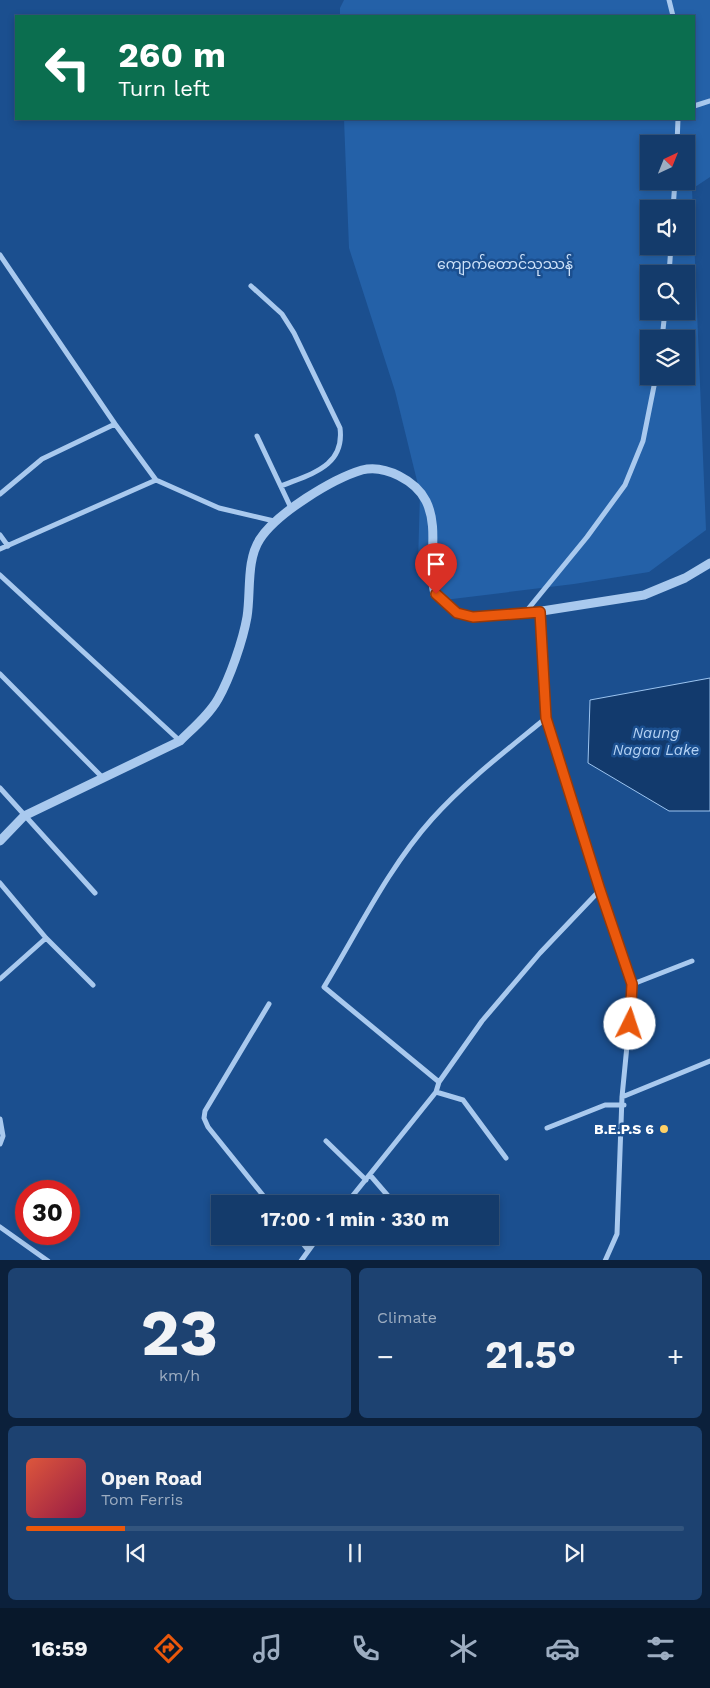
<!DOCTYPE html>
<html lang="en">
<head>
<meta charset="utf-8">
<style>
	body { margin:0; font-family:"Work Sans","Noto Sans Myanmar",sans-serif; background:#1d4271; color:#f1f3f6; height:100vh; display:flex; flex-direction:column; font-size:19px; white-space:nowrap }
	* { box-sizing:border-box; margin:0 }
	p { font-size:16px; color:#9dadc1 }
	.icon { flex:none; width:28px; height:28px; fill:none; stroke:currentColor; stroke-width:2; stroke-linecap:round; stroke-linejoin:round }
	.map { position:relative; height:1260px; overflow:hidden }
	.sheet { display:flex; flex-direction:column; gap:8px; padding:8px; background:#0b203b; flex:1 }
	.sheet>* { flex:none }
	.top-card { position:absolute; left:15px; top:15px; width:680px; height:105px; border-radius:0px; box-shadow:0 2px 8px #0003,0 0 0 1px #33557e; background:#0b6e4f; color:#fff; overflow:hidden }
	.needle { width:32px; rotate:43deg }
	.fabs { position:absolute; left:640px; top:135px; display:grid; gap:10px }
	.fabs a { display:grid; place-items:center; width:55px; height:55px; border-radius:0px; background:#143b6b; box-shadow:0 2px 8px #0003,0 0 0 1px #33557e; font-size:25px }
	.speed { position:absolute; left:15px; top:1180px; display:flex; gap:10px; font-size:25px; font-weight:700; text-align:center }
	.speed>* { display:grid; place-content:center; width:65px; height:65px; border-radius:50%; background:#143b6b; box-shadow:0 2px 8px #0003,0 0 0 1px #33557e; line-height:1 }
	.speed .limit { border:8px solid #d22; background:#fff; color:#111 }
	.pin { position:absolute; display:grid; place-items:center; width:42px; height:42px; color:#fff; margin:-51px -21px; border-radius:50% 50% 50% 0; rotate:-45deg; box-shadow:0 0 5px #0007 }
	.pin .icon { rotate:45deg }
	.me { position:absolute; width:55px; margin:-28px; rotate:4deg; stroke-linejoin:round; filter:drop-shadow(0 0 4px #0008) }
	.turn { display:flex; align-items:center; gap:18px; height:105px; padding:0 20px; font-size:22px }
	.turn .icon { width:65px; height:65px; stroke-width:2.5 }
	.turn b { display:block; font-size:35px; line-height:42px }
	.big { font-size:38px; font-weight:700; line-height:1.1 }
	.sheet .widget { flex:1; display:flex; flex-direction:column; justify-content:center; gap:8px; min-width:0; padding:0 18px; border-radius:8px; background:#1d4271 }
	.sheet .dial { align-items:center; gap:0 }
	.dial b { font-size:65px; line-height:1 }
	.song { display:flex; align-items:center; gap:15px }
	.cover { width:60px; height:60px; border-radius:8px; background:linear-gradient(135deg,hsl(10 70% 55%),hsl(340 70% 35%)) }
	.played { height:5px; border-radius:2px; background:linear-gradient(90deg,#ea580c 15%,#33557e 15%) }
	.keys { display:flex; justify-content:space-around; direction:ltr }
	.heat { display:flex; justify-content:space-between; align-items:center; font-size:28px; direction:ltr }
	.sheet .tiles { flex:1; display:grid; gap:8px; grid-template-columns:1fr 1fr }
	.widget:last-child { grid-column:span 2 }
	.trip { position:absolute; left:211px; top:1195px; width:288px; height:50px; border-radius:0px; background:#143b6b; box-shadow:0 2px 8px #0003,0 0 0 1px #33557e; font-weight:700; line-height:50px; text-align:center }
	.menu { display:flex; height:80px; justify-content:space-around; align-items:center; background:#08182b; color:#9dadc1 }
	.menu .icon { width:35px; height:35px }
	.menu .on { color:#ea580c }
	.menu b { font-size:22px; color:#f1f3f6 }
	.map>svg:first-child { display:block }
</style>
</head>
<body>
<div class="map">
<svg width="710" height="1261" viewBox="0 0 710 1261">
	<rect width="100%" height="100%" fill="#1b4f8f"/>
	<!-- green -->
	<path fill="#2461a8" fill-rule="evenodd" d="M344,0H710V177L692,189L706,530L649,572L574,584L444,600L418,564L420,493L395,391L349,248L344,119H694V16H340V8ZM649,144H686V181H649ZM649,209H686V246H649ZM649,274H686V311H649ZM649,339H686V376H649Z"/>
	<!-- water -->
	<path fill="#123a6d" stroke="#9cc4f0" d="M710,678V811H669L588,763L590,700Z"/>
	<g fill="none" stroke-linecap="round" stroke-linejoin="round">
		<!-- minor -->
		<path stroke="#a9c9ee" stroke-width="5" d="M669,0L673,16
			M694,106L710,101
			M677,144L678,119
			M673,209L675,181
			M0,255L115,424L156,480L219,508L274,521
			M669,274L671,246
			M251,286L282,314L294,333L340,428C345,467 310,474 281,486
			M662,339L665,311
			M257,436L291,508
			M0,494L42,459L115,424
			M0,535L8,546
			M0,549L156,480
			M0,575L180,741
			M540,612L546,718L600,890L633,984L622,1097L617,1234L605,1261
			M524,614L587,537L625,485L643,441L656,376
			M0,674L102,777
			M0,788L95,893
			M0,883L46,938L93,985
			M0,979L46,938
			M633,984L692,961
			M269,1004L205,1111L204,1118L208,1127L270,1204
			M439,1082L324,987C358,931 388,868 432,819C466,781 507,750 546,718
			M436,1092L463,1100L506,1158
			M622,1097L710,1061
			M0,1119L3,1136L0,1144
			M547,1128L605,1105H624
			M326,1141L366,1180
			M370,1175L395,1204
			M346,1204L436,1092L439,1082L482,1021L540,953L600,890
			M0,1227L48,1261
			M297,1236L308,1250
			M301,1261L319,1236"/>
		<!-- tertiary -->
		<path stroke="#a9c9ee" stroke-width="9" d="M0,841L24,816L180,741C193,728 209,715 218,699C230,678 243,640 247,617C251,593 246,560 260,539C277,513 332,479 362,470C385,464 416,481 426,501C440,529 427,564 435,594L457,613L473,617L523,614L644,595L685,578L710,563"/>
	</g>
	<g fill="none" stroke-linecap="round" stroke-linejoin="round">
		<defs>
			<path id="route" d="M436,594L457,613L473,617L540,612L546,718L600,890L632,984L630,1024"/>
		</defs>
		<!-- route casing -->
		<use href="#route" stroke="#983908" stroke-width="12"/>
		<!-- route -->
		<use href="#route" stroke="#ea580c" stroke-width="9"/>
	</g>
	<!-- markers -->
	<circle fill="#ffd166" stroke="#1b4f8f" stroke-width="2" cx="664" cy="1129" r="5"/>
	<g text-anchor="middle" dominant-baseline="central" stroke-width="5" stroke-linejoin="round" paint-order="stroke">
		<!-- park labels -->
		<g font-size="14" fill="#cfe3fa" stroke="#1b4f8f">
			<text x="505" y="264">ကျောက်တောင်သုဿန်</text>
		</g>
		<!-- poi labels -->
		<g font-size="14" font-weight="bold" fill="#fff" stroke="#1b4f8f" text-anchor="end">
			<text x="654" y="1129">B.E.P.S 6</text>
		</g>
		<!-- water labels -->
		<g font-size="15" font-style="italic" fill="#b5d3f5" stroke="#1b4f8f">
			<text x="656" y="733">Naung<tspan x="656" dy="17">Nagaa Lake</tspan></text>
		</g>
	</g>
</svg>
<div class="fabs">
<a><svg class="needle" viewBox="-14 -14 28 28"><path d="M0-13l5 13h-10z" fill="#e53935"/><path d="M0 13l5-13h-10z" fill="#9dadc1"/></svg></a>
<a><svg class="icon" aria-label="sound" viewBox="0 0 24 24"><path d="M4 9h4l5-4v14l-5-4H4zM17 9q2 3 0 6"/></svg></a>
<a><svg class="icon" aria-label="search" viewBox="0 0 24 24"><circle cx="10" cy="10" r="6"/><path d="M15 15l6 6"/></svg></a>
<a><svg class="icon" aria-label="layers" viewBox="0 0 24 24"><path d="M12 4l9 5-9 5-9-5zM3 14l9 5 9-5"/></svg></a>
</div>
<div class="speed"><div class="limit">30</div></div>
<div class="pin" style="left:436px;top:594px;background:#d93025"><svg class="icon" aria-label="arrive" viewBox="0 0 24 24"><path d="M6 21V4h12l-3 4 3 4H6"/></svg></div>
<svg class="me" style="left:630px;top:1024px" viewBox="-20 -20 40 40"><circle r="19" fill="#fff"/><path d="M0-13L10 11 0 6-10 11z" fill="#ea580c"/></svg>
<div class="trip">17:00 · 1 min · 330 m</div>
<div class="top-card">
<div class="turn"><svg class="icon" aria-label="left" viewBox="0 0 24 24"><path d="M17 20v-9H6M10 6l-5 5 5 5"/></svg><div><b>260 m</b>Turn left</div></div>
</div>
</div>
<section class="sheet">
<div class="tiles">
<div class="widget dial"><b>23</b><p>km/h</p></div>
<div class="widget"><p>Climate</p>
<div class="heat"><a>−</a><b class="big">21.5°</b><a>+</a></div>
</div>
<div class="widget">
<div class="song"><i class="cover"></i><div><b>Open Road</b><p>Tom Ferris</p></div></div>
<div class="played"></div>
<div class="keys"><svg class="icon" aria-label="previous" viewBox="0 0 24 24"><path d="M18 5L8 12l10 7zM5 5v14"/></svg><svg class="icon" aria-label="pause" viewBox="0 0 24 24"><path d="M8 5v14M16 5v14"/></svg><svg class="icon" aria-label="next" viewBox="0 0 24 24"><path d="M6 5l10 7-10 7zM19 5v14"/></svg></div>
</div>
</div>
</section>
<nav class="menu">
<b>16:59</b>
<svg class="icon on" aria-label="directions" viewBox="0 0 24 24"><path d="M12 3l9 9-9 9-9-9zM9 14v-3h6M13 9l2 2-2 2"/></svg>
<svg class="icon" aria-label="music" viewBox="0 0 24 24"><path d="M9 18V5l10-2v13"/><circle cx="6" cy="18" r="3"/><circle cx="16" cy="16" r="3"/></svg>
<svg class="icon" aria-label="phone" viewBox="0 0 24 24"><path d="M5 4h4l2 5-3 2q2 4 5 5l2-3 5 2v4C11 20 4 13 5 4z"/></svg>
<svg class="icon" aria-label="climate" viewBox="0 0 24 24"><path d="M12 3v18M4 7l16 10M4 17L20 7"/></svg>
<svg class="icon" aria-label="car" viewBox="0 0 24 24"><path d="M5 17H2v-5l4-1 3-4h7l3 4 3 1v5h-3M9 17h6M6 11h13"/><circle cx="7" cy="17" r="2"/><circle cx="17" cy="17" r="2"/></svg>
<svg class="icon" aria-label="filters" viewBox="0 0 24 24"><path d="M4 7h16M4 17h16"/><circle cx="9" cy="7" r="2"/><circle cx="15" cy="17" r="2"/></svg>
</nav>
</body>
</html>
